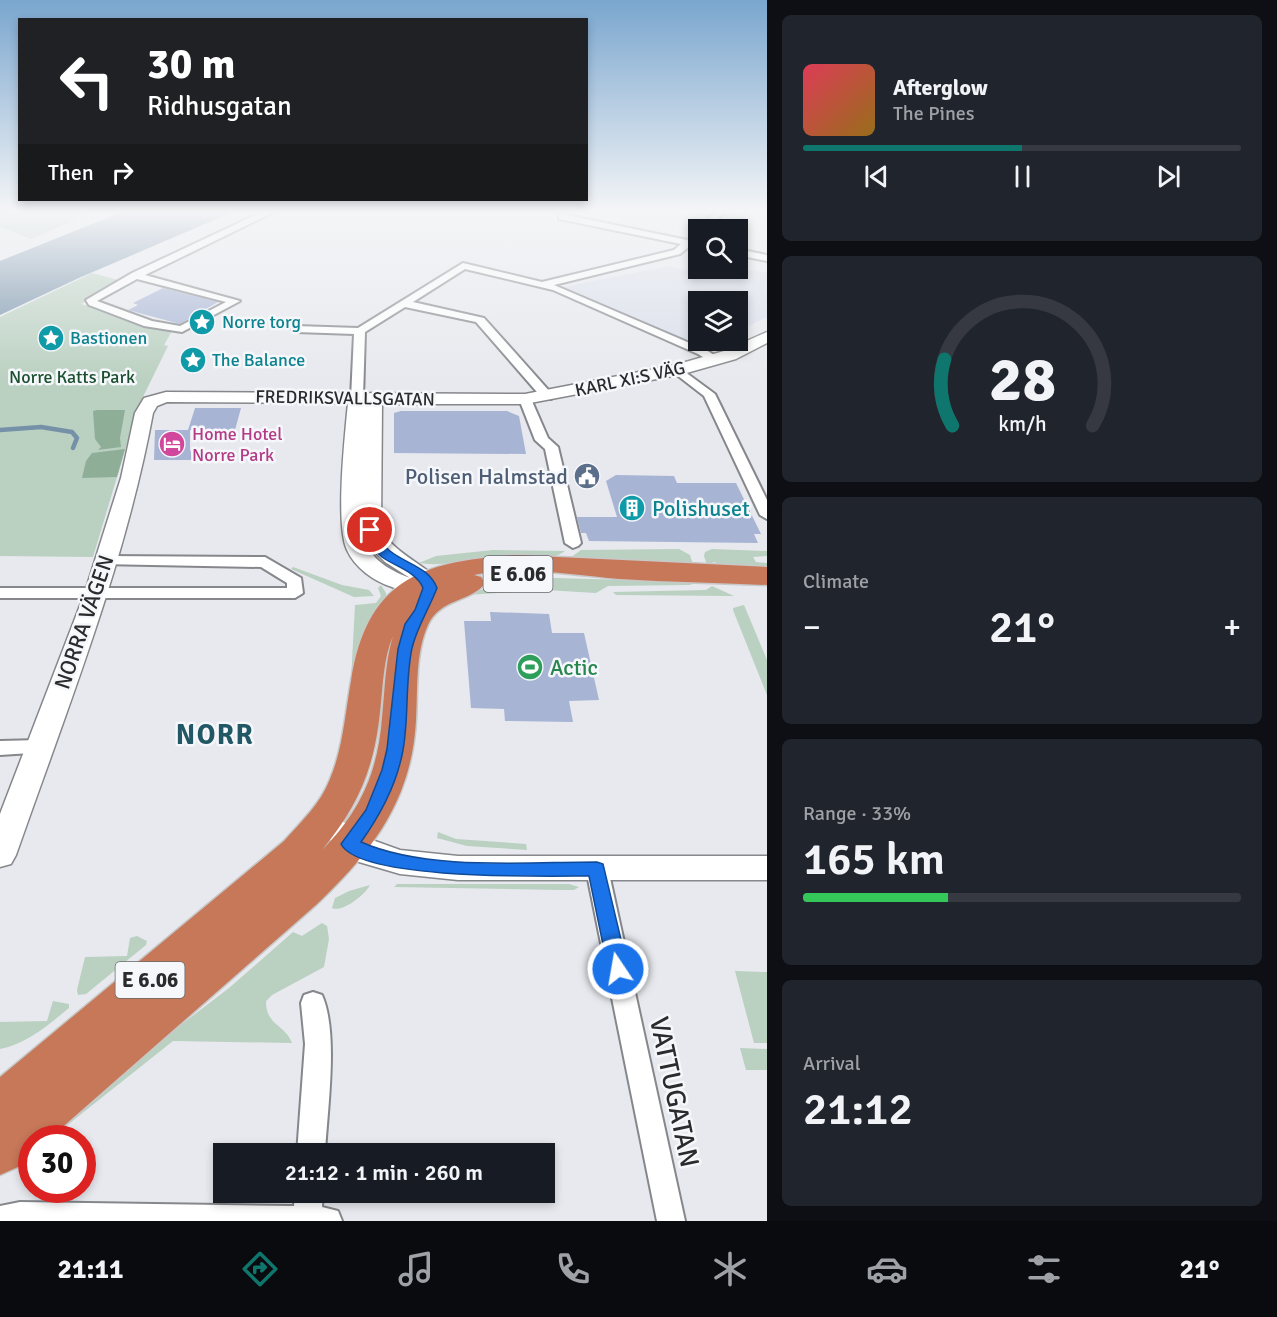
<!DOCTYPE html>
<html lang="en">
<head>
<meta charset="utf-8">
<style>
	body { margin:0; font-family:Signika,sans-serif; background:#20242c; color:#f1f3f6; height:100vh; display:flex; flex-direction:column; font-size:22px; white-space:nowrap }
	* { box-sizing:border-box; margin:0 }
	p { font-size:20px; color:#9ea1a6 }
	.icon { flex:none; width:33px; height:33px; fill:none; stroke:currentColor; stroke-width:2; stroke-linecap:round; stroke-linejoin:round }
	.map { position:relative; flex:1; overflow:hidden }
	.drawer { display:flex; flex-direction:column; gap:15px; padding:15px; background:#0d0f14; width:510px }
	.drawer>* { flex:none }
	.hud { position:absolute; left:18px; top:18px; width:570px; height:183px; border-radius:0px; box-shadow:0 3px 9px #0003; background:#202124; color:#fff; overflow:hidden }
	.controls { position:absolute; left:688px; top:219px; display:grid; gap:12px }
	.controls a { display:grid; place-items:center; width:60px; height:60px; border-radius:0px; background:#171b24; box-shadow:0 3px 9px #0003; font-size:30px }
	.speed { position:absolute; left:18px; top:1125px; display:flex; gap:12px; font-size:30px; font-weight:700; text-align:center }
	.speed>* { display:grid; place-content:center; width:78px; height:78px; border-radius:50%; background:#171b24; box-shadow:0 3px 9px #0003; line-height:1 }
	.speed .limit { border:9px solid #d22; background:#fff; color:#111 }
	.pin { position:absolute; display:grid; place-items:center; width:51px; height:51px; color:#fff; margin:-26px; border:3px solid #fff; border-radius:50%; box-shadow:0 2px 6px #0007 }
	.me { position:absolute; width:66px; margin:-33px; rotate:348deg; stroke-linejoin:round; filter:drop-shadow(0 0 4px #0008) }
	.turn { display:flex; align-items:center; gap:21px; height:126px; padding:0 30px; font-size:27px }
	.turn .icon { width:78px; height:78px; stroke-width:2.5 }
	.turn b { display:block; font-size:42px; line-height:51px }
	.then { display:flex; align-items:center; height:57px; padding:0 30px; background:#0003; gap:12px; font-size:22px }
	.big { font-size:45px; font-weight:600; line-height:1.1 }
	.drawer .card { flex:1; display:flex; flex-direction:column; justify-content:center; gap:9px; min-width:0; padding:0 21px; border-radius:9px; background:#20242c }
	.drawer .dial { align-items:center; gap:0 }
	.dial svg { height:156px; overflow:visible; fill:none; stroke:#363941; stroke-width:7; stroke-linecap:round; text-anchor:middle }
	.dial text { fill:#f1f3f6; stroke:none }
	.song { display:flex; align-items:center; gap:18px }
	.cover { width:72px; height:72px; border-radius:9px; background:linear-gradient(135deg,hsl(350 70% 55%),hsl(40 70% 35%)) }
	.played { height:6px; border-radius:3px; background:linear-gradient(90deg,#0f766e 50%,#363941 50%) }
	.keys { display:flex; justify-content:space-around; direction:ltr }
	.heat { display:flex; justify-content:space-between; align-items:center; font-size:33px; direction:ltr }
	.charge { height:9px; border-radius:4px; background:linear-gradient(90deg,#34c759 33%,#363941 0) }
	.trip { position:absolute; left:213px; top:1143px; width:342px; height:60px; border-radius:0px; background:#171b24; box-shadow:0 3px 9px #0003; font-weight:600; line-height:60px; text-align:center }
	.tabs { display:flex; height:96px; justify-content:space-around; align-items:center; background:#090b0e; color:#9ea1a6 }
	.tabs .icon { width:42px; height:42px }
	.tabs .active { color:#0f766e }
	.tabs b { font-size:27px; color:#f1f3f6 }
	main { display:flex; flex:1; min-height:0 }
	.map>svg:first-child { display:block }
</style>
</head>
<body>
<main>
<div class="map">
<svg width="767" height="1221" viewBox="0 0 767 1221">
	<rect width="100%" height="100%" fill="#e7e9ee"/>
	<!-- built -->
	<path fill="#d9deea" d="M699,265V268H737L767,273V317L738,331V302H699V340L719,341L706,347L648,327L563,287L668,266L684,270Z"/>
	<!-- green -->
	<path fill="#bad0c0" d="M0,212H84L71,222L31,239L0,227Z
		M92,273L126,282L81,304L172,331L164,345L168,346L138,407L93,557L0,556V317Z
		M679,549L690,555L693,565L570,558L581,550Z
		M712,549L767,551V556L753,557L756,562L767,563V568L712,566L717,563L714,562L707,565L704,556L705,552Z
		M493,550L565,551C552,562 528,554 511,555C481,555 449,568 419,563L436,556Z
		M293,567L342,585L369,590L374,596L354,597L291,569Z
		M556,578L697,582L690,585L608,586L596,593L546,590L466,595L508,581Z
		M381,585L386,593V598L353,681L351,680L355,605L376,603L381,596L378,588Z
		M712,586L734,596L616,595L613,592L706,590Z
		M744,605L767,660V695L733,610V608Z
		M438,832L456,839L526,844L527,850L467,846L437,838Z
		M397,884H569L579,887L574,890H559L394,887Z
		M370,885C365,895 342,913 332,908L335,898L349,891Z
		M322,923L327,926L329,939L324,967L272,995L266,1001C266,1026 285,1024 292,1043L173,1041L51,1138H36L54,1122L229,988L293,932L302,936Z
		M137,936L147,941L146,945L86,994L78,995L77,990L85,957L127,956L130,938Z
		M735,971L767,972V1043H754Z
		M53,1001L69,1004V1008C48,1025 27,1044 0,1049V1022L47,1021Z
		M740,1048L767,1049V1070H746Z"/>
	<!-- forest -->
	<path fill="#8fae98" d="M97,410H125L120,438L121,447L98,450L101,447L95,439L93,411Z
		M125,449L117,477L82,478L86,461L92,453Z"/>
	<!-- water -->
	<path fill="#7591a8" d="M122,212H233L81,277L0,315V261Z"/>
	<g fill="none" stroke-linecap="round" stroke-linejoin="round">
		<!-- stream -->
		<path stroke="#7591a8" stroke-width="4.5" d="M0,430L41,427L72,432L77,438L73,448"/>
	</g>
	<!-- building -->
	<path fill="#a7b4d4" d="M163,288L218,302L180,324L128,310L138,305L133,303Z
		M195,408H241L235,430H190V449L193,460H154L155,430H188Z
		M401,411H507L519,416L526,454L394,453V413Z
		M616,475L674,476L677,483H736L761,534H754L758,543L589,541L586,533H581L577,517H617L606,481Z
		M490,612L549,614L552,633H584L599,700L569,701L573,722L505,721L504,709L471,708L464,621H491Z"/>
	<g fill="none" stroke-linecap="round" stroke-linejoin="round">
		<defs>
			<path id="street" d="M262,212H274L145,275L240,301L182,332L144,326L89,305L86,300L132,273ZM137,279L226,302L180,326L152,321L97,301Z
				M715,212H724L708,230L699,231Z
				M562,214L687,240L699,231V239L696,241L699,243L698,246H690L680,254L554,285L706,350L719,358V362H711L698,354L553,290L465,269L413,302L484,318L551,393V399H543L476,322L405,307L365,332L363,398L357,402L351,398L354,334L296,332L291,329L296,326L358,328L463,263L542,282L674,250L681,244L559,219V215Z
				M738,249L767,255V261L738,255Z
				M677,366L715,394L767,500V519L760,515L704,396L673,372V368Z
				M525,395L531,399L548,438L558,447L581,543L578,546L573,548L565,543L545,449L535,440L519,399Z
				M104,556L265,557L301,578L303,593L295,598H0V588H287V583L261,567L99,564L96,561Z
				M40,740L47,742L50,747L47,752L0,755V741Z
				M597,860L605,863L608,869L685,1221H657L586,869L589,863Z
				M313,992L322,995C339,1033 327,1111 325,1154H297L305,1044L301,1003L304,995Z
				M295,1192H323L322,1207L338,1211L342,1221H0V1206L20,1202L294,1206Z"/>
			<path id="secondary" d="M767,332V343L736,359L683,374L525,404H382L381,529C395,556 428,564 445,588L441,593C425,597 407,593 392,587C374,581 355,568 347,550C335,525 345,434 348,403L167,402L157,406L153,413C125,565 67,709 16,855L11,864L0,867V814L84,595L121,478L135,413L144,398L166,392L525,394L675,365L724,351ZM367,544L385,562L410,578C394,572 373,562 367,544Z
				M340,821L351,825L361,836L400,850L458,856H767V880H458L400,874L359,862L339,852L325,833L329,825Z"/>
			<path id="highway" d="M516,555L767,567V585C718,583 669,582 620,579C573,575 521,565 474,575L481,577L485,583C472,602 440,598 428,625C415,654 418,688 416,720C412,799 373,851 317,904L50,1138H32V1155L18,1167L0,1175V1077L284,841C301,822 321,803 330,779C343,748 345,714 351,681C367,579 422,561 516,555ZM393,636C385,662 385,690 382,718C378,772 360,812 322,850C358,806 374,769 380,712C383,687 383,659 393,636Z"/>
		</defs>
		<!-- street casing -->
		<use href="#street" stroke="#85878b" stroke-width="4"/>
		<!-- secondary casing -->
		<use href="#secondary" stroke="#85878b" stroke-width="3"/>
		<!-- highway casing -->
		<use href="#highway" stroke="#c8c8c8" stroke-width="3"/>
		<!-- street -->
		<use href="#street" fill="#fff" fill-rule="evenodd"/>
		<!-- secondary -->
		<use href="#secondary" fill="#fff" fill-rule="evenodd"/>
		<!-- highway -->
		<use href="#highway" fill="#c67859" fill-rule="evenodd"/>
	</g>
	<!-- sky -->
	<linearGradient id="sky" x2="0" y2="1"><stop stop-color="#7aa6ce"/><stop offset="0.55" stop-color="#f4f5f7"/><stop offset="1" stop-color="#f4f5f7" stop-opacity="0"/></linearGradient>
	<rect width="767" height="383" fill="url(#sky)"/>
	<!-- route -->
	<path fill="#1a73e8" stroke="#114b97" stroke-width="1.5" d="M370,526L375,527C380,535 382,545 390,551C406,564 429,567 437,588C429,609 417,627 412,648C405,681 409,717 403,750C397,784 381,814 361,842C427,871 526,862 597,862L603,864L628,969L625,975L618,977L611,975L608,969L589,876C548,876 360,881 341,844L366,810L382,770L387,749L398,649L405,624L415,610L423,588C417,572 396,567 382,557C373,550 369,540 364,530Z"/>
	<!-- icons -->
	<defs>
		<symbol id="sight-disc" viewBox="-11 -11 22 22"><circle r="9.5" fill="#0f9aa8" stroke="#f5f7fb"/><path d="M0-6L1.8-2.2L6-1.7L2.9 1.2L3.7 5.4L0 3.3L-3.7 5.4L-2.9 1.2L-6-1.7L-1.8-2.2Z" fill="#fff"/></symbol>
		<symbol id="hotel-disc" viewBox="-11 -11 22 22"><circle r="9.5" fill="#d1479c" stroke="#f5f7fb"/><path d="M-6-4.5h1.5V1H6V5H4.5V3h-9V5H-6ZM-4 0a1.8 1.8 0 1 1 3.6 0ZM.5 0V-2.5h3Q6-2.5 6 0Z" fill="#fff"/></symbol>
		<symbol id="civic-disc" viewBox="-11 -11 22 22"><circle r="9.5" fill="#5c6f8a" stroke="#f5f7fb"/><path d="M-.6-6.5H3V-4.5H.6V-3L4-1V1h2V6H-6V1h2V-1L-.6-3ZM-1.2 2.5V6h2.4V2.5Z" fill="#fff"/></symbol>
		<symbol id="building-disc" viewBox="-11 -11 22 22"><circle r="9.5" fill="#0f9aa8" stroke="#f5f7fb"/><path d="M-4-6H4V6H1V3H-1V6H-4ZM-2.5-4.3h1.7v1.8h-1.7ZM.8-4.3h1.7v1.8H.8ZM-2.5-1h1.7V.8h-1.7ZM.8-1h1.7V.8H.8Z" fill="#fff"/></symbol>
		<symbol id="stadium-disc" viewBox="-11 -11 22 22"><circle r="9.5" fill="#2e9e5b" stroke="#f5f7fb"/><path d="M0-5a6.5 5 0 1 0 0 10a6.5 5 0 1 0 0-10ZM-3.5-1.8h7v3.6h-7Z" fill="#fff"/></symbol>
	</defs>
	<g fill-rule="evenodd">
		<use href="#sight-disc" x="187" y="307" width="30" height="30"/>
		<use href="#sight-disc" x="36" y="323" width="30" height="30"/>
		<use href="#sight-disc" x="178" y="345" width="30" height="30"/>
		<use href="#hotel-disc" x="157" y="429" width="30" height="30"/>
		<use href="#civic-disc" x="572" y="461" width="30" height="30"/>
		<use href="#building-disc" x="617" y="493" width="30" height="30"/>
		<use href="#stadium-disc" x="515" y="652" width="30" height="30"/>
	</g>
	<g text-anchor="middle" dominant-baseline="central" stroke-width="5" stroke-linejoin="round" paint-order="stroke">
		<!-- far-culture labels -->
		<g font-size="18" fill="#0d838f" stroke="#f5f7fb" text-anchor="start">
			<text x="222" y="322">Norre torg</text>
			<text x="70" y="338">Bastionen</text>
			<text x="212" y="360">The Balance</text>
		</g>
		<!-- far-park labels -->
		<g font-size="18" fill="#1b4f2f" stroke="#f5f7fb">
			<text x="72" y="377">Norre Katts Park</text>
		</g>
		<!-- far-street labels -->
		<g font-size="18" fill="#2a2b2c" stroke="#f5f7fb">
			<text transform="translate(630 379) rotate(-12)">KARL XI:S VÄG</text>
			<text transform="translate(345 398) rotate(1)">FREDRIKSVALLSGATAN</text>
		</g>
		<!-- far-hotel labels -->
		<g font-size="18" fill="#b23c85" stroke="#f5f7fb" text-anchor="start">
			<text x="192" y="434">Home Hotel<tspan x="192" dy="21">Norre Park</tspan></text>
		</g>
		<!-- shield labels -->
		<g fill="#f5f7fb" stroke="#67686a" stroke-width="1.5">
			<rect x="483.5" y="556" width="69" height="36" rx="4.5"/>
			<rect x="115.5" y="962" width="69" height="36" rx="4.5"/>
		</g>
		<g font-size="21" font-weight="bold" fill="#2a2b2c">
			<text x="518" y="574">E 6.06</text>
			<text x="150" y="980">E 6.06</text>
		</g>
		<!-- service labels -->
		<g font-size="22" fill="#4e5e75" stroke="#f5f7fb" text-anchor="end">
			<text x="568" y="476">Polisen Halmstad</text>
		</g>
		<!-- culture labels -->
		<g font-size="22" fill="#0d838f" stroke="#f5f7fb" text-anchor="start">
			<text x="652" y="508">Polishuset</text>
		</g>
		<!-- street labels -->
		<g font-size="22" fill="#2a2b2c" stroke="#f5f7fb">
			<text transform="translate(84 622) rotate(-71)">NORRA VÄGEN</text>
		</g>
		<!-- leisure labels -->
		<g font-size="22" fill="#27864d" stroke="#f5f7fb" text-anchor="start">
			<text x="550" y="667">Actic</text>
		</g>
		<!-- near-street labels -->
		<g font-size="27" fill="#2a2b2c" stroke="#f5f7fb">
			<text transform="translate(674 1092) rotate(78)">VATTUGATAN</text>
		</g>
		<!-- district labels -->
		<g font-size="28" font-weight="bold" letter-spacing="1.5" fill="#225765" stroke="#f5f7fb">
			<text x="215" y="735">NORR</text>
		</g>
	</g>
</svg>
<div class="controls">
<a><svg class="icon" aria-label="search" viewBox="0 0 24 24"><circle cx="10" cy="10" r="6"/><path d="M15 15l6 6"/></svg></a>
<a><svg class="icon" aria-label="layers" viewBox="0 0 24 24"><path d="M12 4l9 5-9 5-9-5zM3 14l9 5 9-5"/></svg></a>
</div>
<div class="speed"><div class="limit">30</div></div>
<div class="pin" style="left:370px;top:530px;background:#d93025"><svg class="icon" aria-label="arrive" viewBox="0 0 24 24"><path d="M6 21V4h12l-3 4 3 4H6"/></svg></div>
<svg class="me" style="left:618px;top:969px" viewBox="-20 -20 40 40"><circle r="17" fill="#1a73e8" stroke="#fff" stroke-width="3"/><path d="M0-11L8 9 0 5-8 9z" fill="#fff"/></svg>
<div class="trip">21:12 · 1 min · 260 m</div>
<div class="hud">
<div class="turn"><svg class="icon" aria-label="left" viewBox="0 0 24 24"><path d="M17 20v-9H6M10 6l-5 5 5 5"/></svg><div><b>30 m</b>Ridhusgatan</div></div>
<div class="then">Then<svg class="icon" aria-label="right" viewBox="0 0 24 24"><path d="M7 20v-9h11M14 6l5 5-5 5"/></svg></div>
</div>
</div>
<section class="drawer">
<div class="card">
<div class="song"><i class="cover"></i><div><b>Afterglow</b><p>The Pines</p></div></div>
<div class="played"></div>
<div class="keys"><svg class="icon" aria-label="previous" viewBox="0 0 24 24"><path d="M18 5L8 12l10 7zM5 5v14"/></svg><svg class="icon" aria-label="pause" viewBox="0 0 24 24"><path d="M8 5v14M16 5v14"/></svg><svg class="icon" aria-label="next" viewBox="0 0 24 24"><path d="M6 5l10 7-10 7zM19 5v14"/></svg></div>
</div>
<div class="card dial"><svg viewBox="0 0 100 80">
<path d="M14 69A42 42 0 1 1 86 69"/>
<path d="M14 69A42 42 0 0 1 10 35" stroke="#0f766e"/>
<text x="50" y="56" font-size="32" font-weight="700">28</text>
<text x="50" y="72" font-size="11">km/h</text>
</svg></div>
<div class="card"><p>Climate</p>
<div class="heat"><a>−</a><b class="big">21°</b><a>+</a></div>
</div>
<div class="card"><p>Range · 33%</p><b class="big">165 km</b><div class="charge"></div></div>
<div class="card"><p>Arrival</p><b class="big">21:12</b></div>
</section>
</main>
<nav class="tabs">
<b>21:11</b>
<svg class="icon active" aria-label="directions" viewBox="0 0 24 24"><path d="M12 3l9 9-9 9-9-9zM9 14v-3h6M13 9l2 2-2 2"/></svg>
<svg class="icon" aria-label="music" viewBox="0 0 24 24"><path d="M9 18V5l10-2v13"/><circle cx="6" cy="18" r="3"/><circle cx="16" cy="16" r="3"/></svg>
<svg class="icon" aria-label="phone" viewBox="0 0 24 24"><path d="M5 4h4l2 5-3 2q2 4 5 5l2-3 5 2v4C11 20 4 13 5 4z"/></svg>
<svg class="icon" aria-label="climate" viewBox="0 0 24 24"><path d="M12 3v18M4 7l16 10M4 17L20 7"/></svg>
<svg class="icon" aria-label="car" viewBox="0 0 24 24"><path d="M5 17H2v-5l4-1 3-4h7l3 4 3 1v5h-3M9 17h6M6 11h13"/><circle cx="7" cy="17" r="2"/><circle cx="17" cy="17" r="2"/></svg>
<svg class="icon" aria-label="filters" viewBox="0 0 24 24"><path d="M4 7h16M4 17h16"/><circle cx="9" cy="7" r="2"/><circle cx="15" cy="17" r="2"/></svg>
<b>21°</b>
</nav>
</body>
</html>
